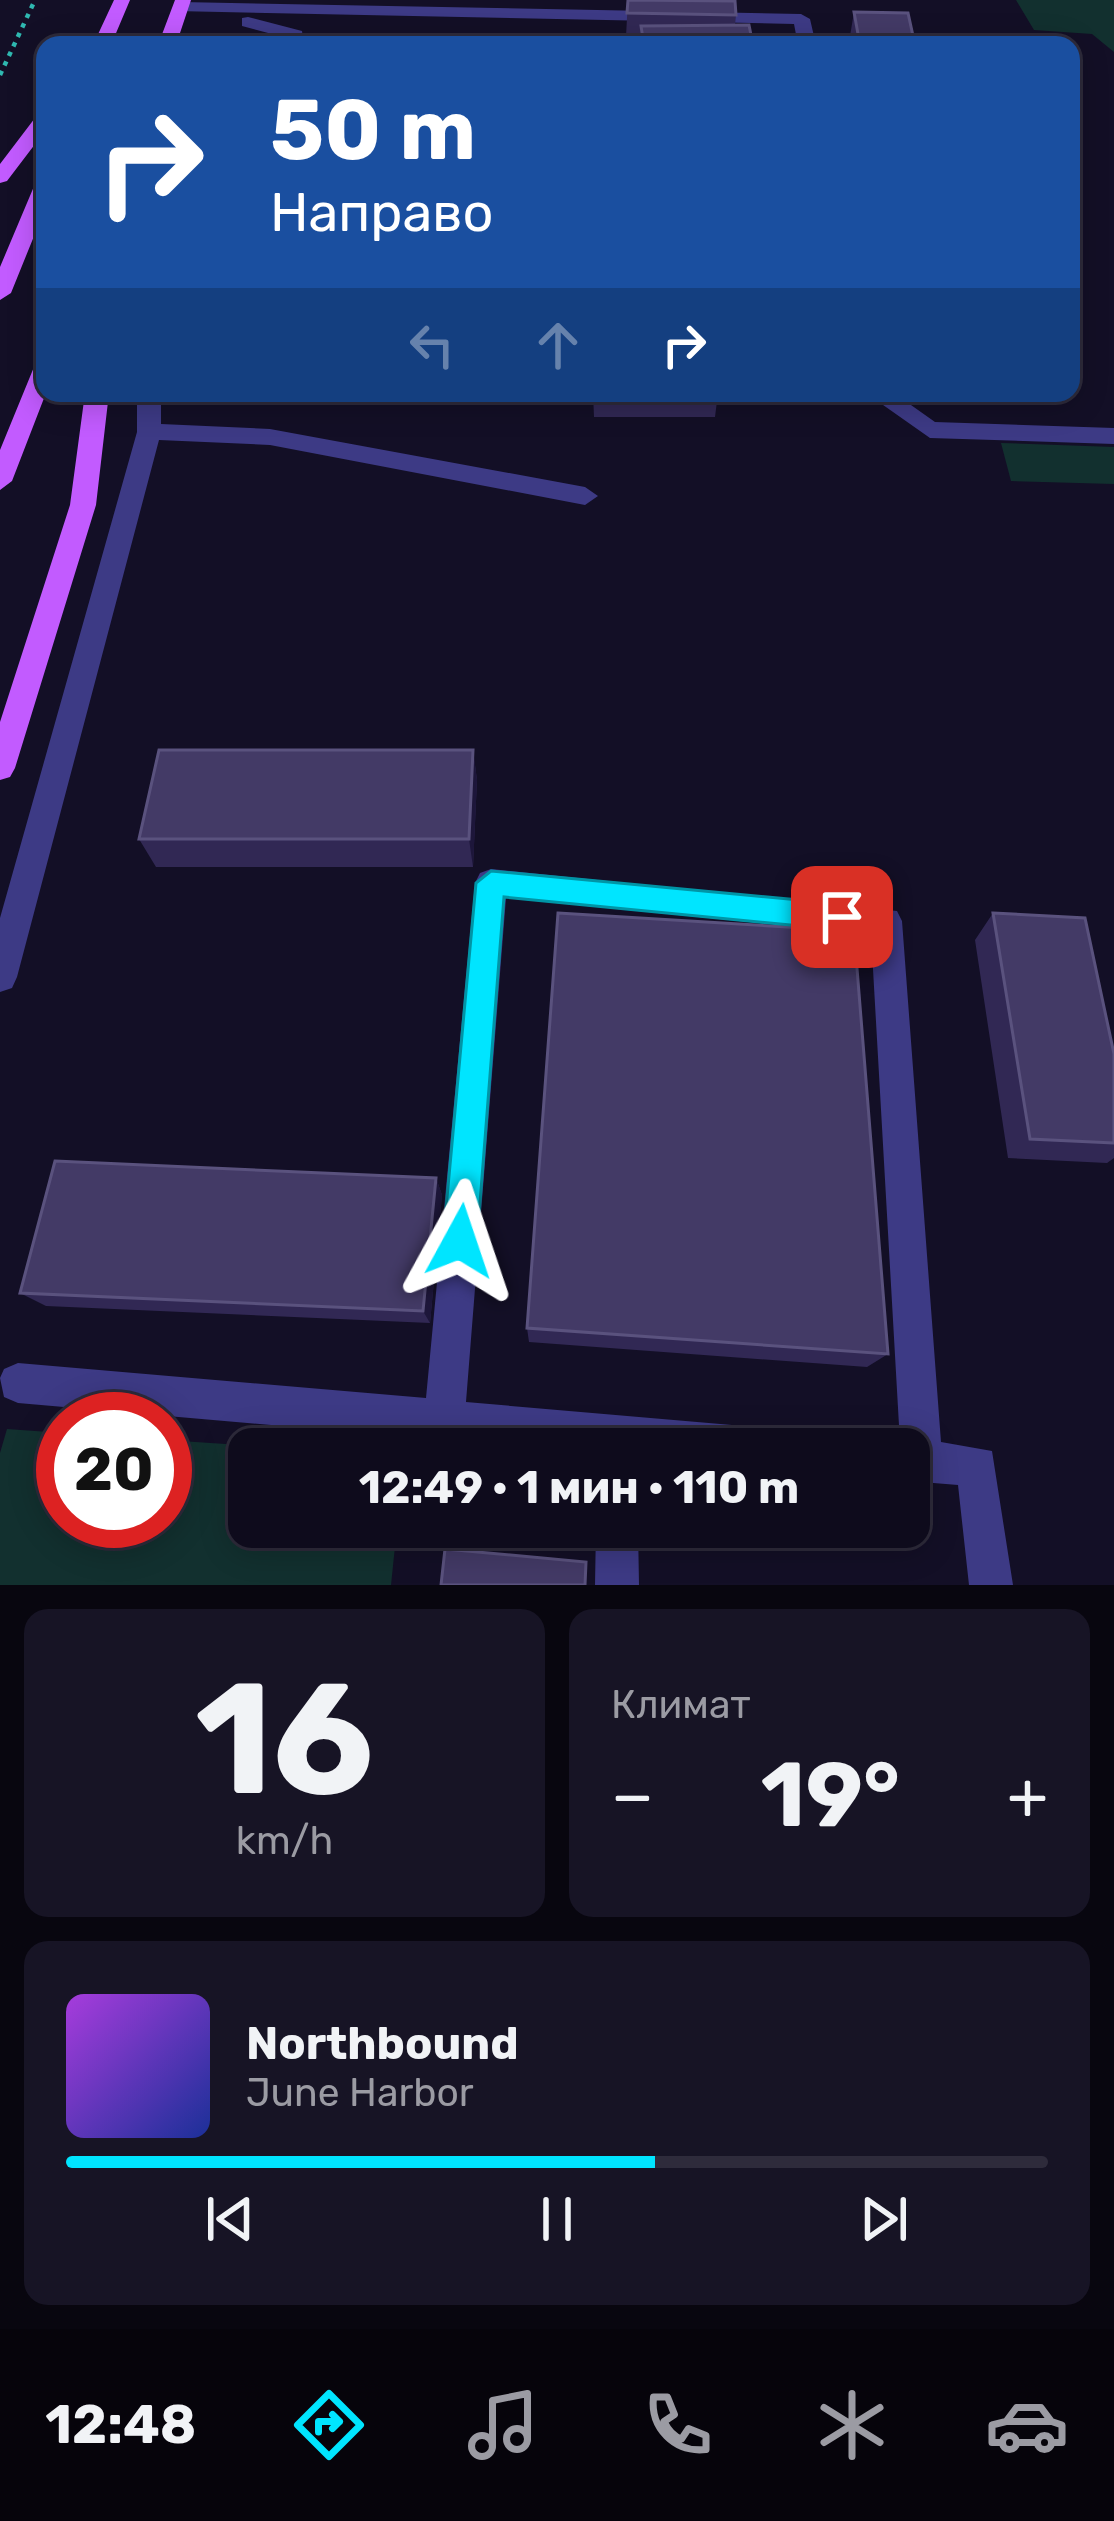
<!DOCTYPE html>
<html lang="ru">
<head>
<meta charset="utf-8">
<style>
	body { margin:0; font-family:Rubik,sans-serif; background:#171425; color:#f1f3f6; height:100vh; display:flex; flex-direction:column; font-size:45px; white-space:nowrap }
	* { box-sizing:border-box; margin:0 }
	p { font-size:39px; color:#9b9ba3 }
	.icon { flex:none; width:66px; height:66px; fill:none; stroke:currentColor; stroke-width:2; stroke-linecap:round; stroke-linejoin:round }
	.map { position:relative; height:1585px; overflow:hidden }
	.drawer { display:flex; flex-direction:column; gap:24px; padding:24px; background:#08060f; flex:1 }
	.drawer>* { flex:none }
	.banner { position:absolute; left:36px; top:36px; width:1044px; height:366px; border-radius:24px; box-shadow:0 6px 30px #0003,0 0 0 3px #2e2b3b; background:#1a4fa0; color:#fff; overflow:hidden }
	.speed { position:absolute; left:36px; top:1392px; display:flex; gap:24px; font-size:60px; font-weight:700; text-align:center }
	.speed>* { display:grid; place-content:center; width:156px; height:156px; border-radius:50%; background:#0e0b1c; box-shadow:0 6px 30px #0003,0 0 0 3px #2e2b3b; line-height:1 }
	.speed .limit { border:18px solid #d22; background:#fff; color:#111 }
	.pin { position:absolute; display:grid; place-items:center; width:102px; height:102px; color:#fff; margin:-51px; border-radius:24px; box-shadow:0 6px 18px #0006 }
	.me { position:absolute; width:132px; margin:-66px; rotate:5deg; stroke-linejoin:round; filter:drop-shadow(0 0 9px #0008) }
	.turn { display:flex; align-items:center; gap:42px; height:252px; padding:0 36px; font-size:54px }
	.turn .icon { width:156px; height:156px; stroke-width:2.5 }
	.turn b { display:block; font-size:84px; line-height:102px }
	.lanes { display:flex; align-items:center; height:114px; padding:0 36px; background:#0003; justify-content:center; gap:60px; direction:ltr }
	.lanes .off { opacity:.35 }
	.big { font-size:90px; font-weight:700; line-height:1.1 }
	.drawer .widget { flex:1; display:flex; flex-direction:column; justify-content:center; gap:18px; min-width:0; padding:0 42px; border-radius:24px; background:#171425 }
	.drawer .dial { align-items:center; gap:0 }
	.dial b { font-size:156px; line-height:1 }
	.song { display:flex; align-items:center; gap:36px }
	.cover { width:144px; height:144px; border-radius:18px; background:linear-gradient(135deg,hsl(280 70% 55%),hsl(230 70% 35%)) }
	.played { height:12px; border-radius:6px; background:linear-gradient(90deg,#00e5ff 60%,#2e2b3b 60%) }
	.keys { display:flex; justify-content:space-around; direction:ltr }
	.heat { display:flex; justify-content:space-between; align-items:center; font-size:66px; direction:ltr }
	.drawer .tiles { flex:1; display:grid; gap:24px; grid-template-columns:1fr 1fr }
	.widget:last-child { grid-column:span 2 }
	.trip { position:absolute; left:228px; top:1428px; width:702px; height:120px; border-radius:24px; background:#0e0b1c; box-shadow:0 6px 30px #0003,0 0 0 3px #2e2b3b; font-weight:700; line-height:120px; text-align:center }
	.dock { display:flex; height:192px; justify-content:space-around; align-items:center; background:#06040b; color:#9b9ba3 }
	.dock .icon { width:84px; height:84px }
	.dock .current { color:#00e5ff }
	.dock b { font-size:54px; color:#f1f3f6 }
	.map>svg:first-child { display:block }
</style>
</head>
<body>
<div class="map">
<svg width="1114" height="1585" viewBox="0 0 1114 1585">
	<rect width="100%" height="100%" fill="#130f26"/>
	<!-- green -->
	<path fill="#12302f" d="M1016,0H1114V52L1092,34L1034,30Z
		M1001,443L1114,447V484L1011,481Z
		M7,1429L63,1433V1521H165V1440L301,1449H249V1527H397L391,1585H0V1453Z"/>
	<g fill="none" stroke-linecap="round" stroke-linejoin="round">
		<!-- path -->
		<path stroke="#2fb8b0" stroke-width="4.5" stroke-dasharray="4.5 6" stroke-linecap="butt" d="M0,75L35,0"/>
		<!-- minor -->
		<path fill="#3d3a85" fill-rule="evenodd" d="M181,2L801,14L810,19L816,45H798L794,24L175,11L173,7Z
			M248,17L302,31L304,45H286L287,38L242,26V18Z
			M137,393H161V424L270,429L585,487L598,496L585,505L270,445L159,440L17,977L12,988L0,992V918L137,432Z
			M866,393H894L935,422L1114,428V444L930,438Z
			M491,869L897,911L902,921L941,1442L992,1451L1013,1585H969L958,1485L909,1481V1449H893L900,1443L871,934L506,898L466,1402L778,1429L792,1435L798,1449H545L18,1403L4,1397L0,1378L4,1369L18,1363L426,1398L475,883L480,873Z
			M596,1527H638L639,1585H595Z"/>
		<!-- major -->
		<path fill="#c25bff" fill-rule="evenodd" d="M114,0H130L111,45H93Z
			M175,0H191L176,45H158Z
			M45,112V131L7,181L0,183V164L38,114Z
			M45,178V209L11,293L0,300V267L35,184Z
			M45,360L46,393L12,481L0,490V450L34,367Z
			M85,393H109L96,505L15,768L10,777L0,780V722L70,505Z"/>
	</g>
	<!-- wall -->
	<path fill="#312854" d="M628,0L736,15L735,25L753,45H640L641,37L626,36Z
		M854,12L915,45H851L850,36Z
		M593,393H718L715,417H594Z
		M473,750L477,780L473,867H156L139,839Z
		M993,913L1114,1054V1158L1107,1163L1008,1158L975,940Z
		M436,1178L442,1195L430,1323L46,1306L20,1293Z
		M527,1328L888,1354L867,1367L529,1342Z"/>
	<!-- shaded-wall -->
	<path fill="#1d163a" d="M473,750L477,780L473,867L469,839Z
		M436,1178L442,1195L430,1323L423,1311Z"/>
	<!-- building -->
	<path fill="#433a66" stroke="#5a527e" stroke-width="3" d="M628,0L735,1L736,15L627,13Z
		M854,12L908,13L915,45H860Z
		M749,25L753,45H644L641,26Z
		M159,750H473L469,839H139Z
		M558,913L854,931L888,1354L527,1328Z
		M993,913L1085,918L1114,1054V1143L1030,1139Z
		M55,1161L436,1178L423,1311L20,1293Z
		M445,1549L586,1562L585,1585H441Z"/>
	<!-- route -->
	<path fill="#00e5ff" stroke="#0095a6" stroke-width="3" d="M491,871L842,904L856,917L842,930L504,897L477,1241L472,1253L460,1258L448,1253L443,1241L476,883Z"/>
</svg>
<div class="speed"><div class="limit">20</div></div>
<div class="pin" style="left:842px;top:917px;background:#d93025"><svg class="icon" aria-label="arrive" viewBox="0 0 24 24"><path d="M6 21V4h12l-3 4 3 4H6"/></svg></div>
<svg class="me" style="left:460px;top:1241px" viewBox="-20 -20 40 40"><path d="M0-17L14 15 0 8-14 15z" fill="#00e5ff" stroke="#fff" stroke-width="4"/></svg>
<div class="trip">12:49 · 1 мин · 110 m</div>
<div class="banner">
<div class="turn"><svg class="icon" aria-label="right" viewBox="0 0 24 24"><path d="M7 20v-9h11M14 6l5 5-5 5"/></svg><div><b>50 m</b>Направо</div></div>
<div class="lanes"><svg class="icon off" aria-label="left" viewBox="0 0 24 24"><path d="M17 20v-9H6M10 6l-5 5 5 5"/></svg><svg class="icon off" aria-label="ahead" viewBox="0 0 24 24"><path d="M12 20V5M6 11l6-6 6 6"/></svg><svg class="icon" aria-label="right" viewBox="0 0 24 24"><path d="M7 20v-9h11M14 6l5 5-5 5"/></svg></div>
</div>
</div>
<section class="drawer">
<div class="tiles">
<div class="widget dial"><b>16</b><p>km/h</p></div>
<div class="widget"><p>Климат</p>
<div class="heat"><a>−</a><b class="big">19°</b><a>+</a></div>
</div>
<div class="widget">
<div class="song"><i class="cover"></i><div><b>Northbound</b><p>June Harbor</p></div></div>
<div class="played"></div>
<div class="keys"><svg class="icon" aria-label="previous" viewBox="0 0 24 24"><path d="M18 5L8 12l10 7zM5 5v14"/></svg><svg class="icon" aria-label="pause" viewBox="0 0 24 24"><path d="M8 5v14M16 5v14"/></svg><svg class="icon" aria-label="next" viewBox="0 0 24 24"><path d="M6 5l10 7-10 7zM19 5v14"/></svg></div>
</div>
</div>
</section>
<nav class="dock">
<b>12:48</b>
<svg class="icon current" aria-label="directions" viewBox="0 0 24 24"><path d="M12 3l9 9-9 9-9-9zM9 14v-3h6M13 9l2 2-2 2"/></svg>
<svg class="icon" aria-label="music" viewBox="0 0 24 24"><path d="M9 18V5l10-2v13"/><circle cx="6" cy="18" r="3"/><circle cx="16" cy="16" r="3"/></svg>
<svg class="icon" aria-label="phone" viewBox="0 0 24 24"><path d="M5 4h4l2 5-3 2q2 4 5 5l2-3 5 2v4C11 20 4 13 5 4z"/></svg>
<svg class="icon" aria-label="climate" viewBox="0 0 24 24"><path d="M12 3v18M4 7l16 10M4 17L20 7"/></svg>
<svg class="icon" aria-label="car" viewBox="0 0 24 24"><path d="M5 17H2v-5l4-1 3-4h7l3 4 3 1v5h-3M9 17h6M6 11h13"/><circle cx="7" cy="17" r="2"/><circle cx="17" cy="17" r="2"/></svg>
</nav>
</body>
</html>
